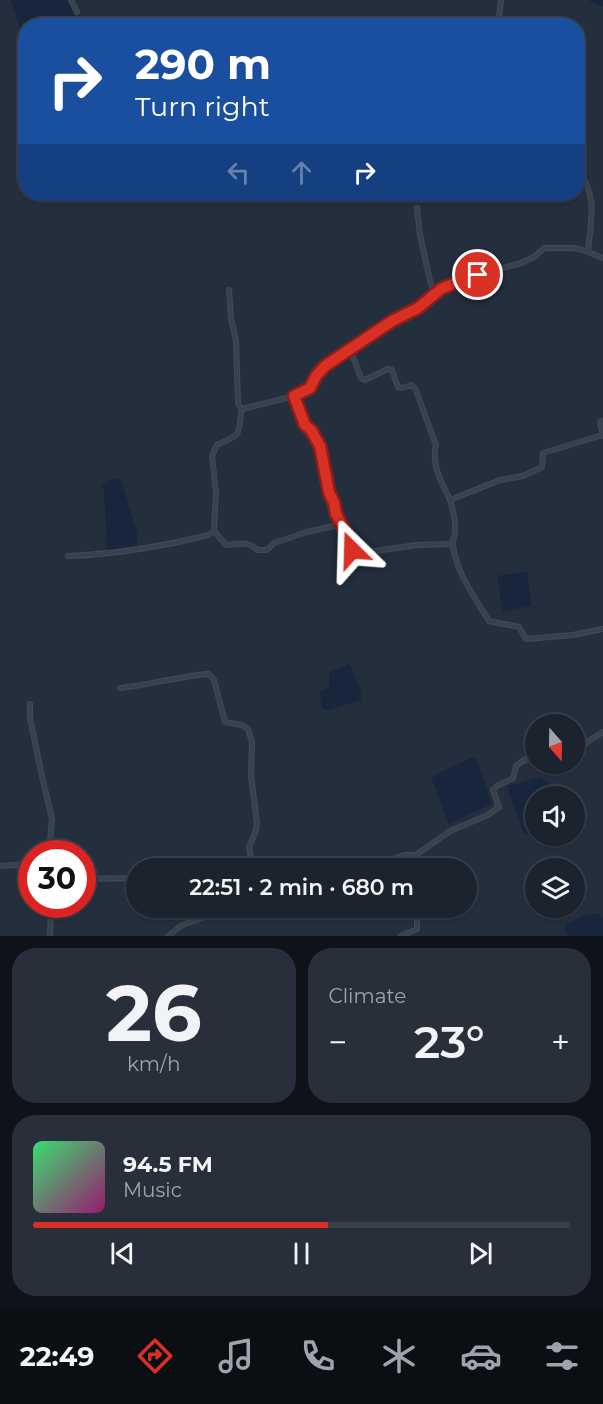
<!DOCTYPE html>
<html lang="en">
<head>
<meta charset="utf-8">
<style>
	body { margin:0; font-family:Montserrat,sans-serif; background:#282f3a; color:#f1f3f6; height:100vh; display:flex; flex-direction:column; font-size:22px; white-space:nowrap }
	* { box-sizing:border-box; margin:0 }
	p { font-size:20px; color:#a0a4aa }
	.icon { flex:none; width:33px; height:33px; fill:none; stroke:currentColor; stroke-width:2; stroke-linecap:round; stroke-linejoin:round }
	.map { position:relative; height:936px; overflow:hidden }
	.details { display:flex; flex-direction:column; gap:12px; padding:12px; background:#0f1319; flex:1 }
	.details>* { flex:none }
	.guide { position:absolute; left:18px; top:18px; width:567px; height:183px; border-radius:24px; box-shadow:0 2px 4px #0004,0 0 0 2px #39404a; background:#1a4fa0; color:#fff; overflow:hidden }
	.needle { width:39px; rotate:160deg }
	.tools { position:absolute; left:525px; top:714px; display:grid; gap:12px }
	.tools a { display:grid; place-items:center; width:60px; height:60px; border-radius:50%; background:#1b232e; box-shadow:0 2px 4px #0004,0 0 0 2px #39404a; font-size:30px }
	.speed { position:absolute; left:18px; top:840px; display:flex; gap:12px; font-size:30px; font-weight:700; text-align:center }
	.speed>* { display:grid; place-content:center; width:78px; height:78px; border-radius:50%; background:#1b232e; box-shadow:0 2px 4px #0004,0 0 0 2px #39404a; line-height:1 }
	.speed .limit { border:9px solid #d22; background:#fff; color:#111 }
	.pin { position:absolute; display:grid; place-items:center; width:51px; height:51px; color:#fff; margin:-26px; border:3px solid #fff; border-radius:50%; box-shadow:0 2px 6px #0007 }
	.me { position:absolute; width:66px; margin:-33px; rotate:338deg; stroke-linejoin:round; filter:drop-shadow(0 0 4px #0008) }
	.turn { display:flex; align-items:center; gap:21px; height:126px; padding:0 18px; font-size:27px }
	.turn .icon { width:78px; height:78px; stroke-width:2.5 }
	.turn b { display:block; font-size:42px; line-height:51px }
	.lanes { display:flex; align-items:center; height:57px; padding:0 18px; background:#0003; justify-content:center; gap:30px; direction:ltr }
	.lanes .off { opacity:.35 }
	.big { font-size:45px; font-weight:600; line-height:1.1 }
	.details .tile { flex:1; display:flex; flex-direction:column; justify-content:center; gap:9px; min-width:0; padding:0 21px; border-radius:24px; background:#282f3a }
	.details .dial { align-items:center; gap:0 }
	.dial b { font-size:78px; line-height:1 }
	.song { display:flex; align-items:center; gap:18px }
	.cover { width:72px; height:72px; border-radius:9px; background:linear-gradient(135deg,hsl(140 70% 55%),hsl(320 70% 35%)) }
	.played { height:6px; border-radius:3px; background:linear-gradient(90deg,#d93025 55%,#39404a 55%) }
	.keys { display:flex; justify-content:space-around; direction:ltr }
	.heat { display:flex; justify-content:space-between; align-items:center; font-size:33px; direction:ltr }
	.details .tiles { flex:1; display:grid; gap:12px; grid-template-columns:1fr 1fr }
	.tile:last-child { grid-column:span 2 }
	.trip { position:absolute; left:126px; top:858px; width:351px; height:60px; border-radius:30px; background:#1b232e; box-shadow:0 2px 4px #0004,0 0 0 2px #39404a; font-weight:600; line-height:60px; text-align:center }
	.tabs { display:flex; height:96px; justify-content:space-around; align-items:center; background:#0b0e12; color:#a0a4aa }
	.tabs .icon { width:42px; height:42px }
	.tabs .selected { color:#d93025 }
	.tabs b { font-size:27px; color:#f1f3f6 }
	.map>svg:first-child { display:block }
</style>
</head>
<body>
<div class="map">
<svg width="603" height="936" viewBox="0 0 603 936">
	<rect width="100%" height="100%" fill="#242f3e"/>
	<!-- water -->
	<path fill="#17263c" d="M11,0H68L78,25L26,26L25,45Z
		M121,479L137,533V546L107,550L104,492L102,485L109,480Z
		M527,571L531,606L503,611L497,576Z
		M350,664L361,693V700L328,710L322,708L319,692L329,686V672Z
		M473,757L477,760L492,804L449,824L431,777Z
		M540,777L550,784L556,796H536L535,833L524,834L509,794L508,786Z
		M598,913L603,918V936H568L565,930L566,924L582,916Z"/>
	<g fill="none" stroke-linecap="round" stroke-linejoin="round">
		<!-- river -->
		<path stroke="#17263c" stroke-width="7" d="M594,0L603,3"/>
		<defs>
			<path id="minor" d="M71,0L77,12
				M498,26L501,0
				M578,172C599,194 590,225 588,252L603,258
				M417,208L420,235L430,281L433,289L438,292
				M229,290L231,318L236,340L238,404L242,409
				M350,349L361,378L365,380L388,369L392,370L398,387L402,388L412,385L415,388L436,445C431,466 442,483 450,500
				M294,396L305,425L311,430L319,446L329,492L334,503L336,514L343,525
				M602,435L543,453L542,467L523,476L500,480L450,500C453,510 456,522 455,532C455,537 452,541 453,546C457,574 475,598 489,621L519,627L526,639L573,635L603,629
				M603,436L600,422L603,421
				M214,531L226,545C239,544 247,540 257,550H267L274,543L307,532L338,525H343L354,554L417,545L452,544
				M68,556C116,554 161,547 208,535L214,531L216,492L212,456L217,445C244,432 237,437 242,409L294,396L310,388L316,376L325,366L391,321L418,308L441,289L466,278L521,263L534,257L544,248H575L588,252
				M120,688C150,685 180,676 209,674L214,680L225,722L242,725L248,729L252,742L251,776L257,823L256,831L249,847L252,865
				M30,704V718L41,772L52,819L49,854
				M574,754L584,744L603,732
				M416,855L419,868
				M0,866L32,864
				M222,868L252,865L253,868
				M356,868L379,865L404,855H416L450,831L488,815L499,807L493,790L497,786L513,778L516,766L524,760L536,759
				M82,879L136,878
				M50,936L51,904
				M168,936L182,925L208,916V908
				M401,936L417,929V908"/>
		</defs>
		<!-- minor casing -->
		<use href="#minor" stroke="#414a57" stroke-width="6"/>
		<!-- minor -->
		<use href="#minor" stroke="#38414e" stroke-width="4"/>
	</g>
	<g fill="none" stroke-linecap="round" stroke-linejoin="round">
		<defs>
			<path id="route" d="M352,550L348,536L336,514L334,503L329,492L320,446L311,430L305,425L294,396L310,388L316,376L325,366L392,321L418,308L441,289L466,278L478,275"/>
		</defs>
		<!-- route casing -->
		<use href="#route" stroke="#8d1f18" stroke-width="15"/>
		<!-- route -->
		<use href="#route" stroke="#d93025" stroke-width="10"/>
	</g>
</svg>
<div class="tools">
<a><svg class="needle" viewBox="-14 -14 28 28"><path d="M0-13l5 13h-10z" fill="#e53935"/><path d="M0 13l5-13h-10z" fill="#a0a4aa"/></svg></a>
<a><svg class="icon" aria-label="sound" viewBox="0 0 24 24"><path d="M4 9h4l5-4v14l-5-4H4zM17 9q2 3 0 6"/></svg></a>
<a><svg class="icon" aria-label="layers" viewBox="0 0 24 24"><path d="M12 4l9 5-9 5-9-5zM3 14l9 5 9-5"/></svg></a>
</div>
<div class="speed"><div class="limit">30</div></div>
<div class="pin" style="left:478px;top:275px;background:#d93025"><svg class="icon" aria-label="arrive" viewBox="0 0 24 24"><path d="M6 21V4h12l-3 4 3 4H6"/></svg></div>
<svg class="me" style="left:352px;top:550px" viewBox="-20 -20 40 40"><path d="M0-17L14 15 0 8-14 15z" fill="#d93025" stroke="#fff" stroke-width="4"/></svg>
<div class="trip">22:51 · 2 min · 680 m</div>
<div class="guide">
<div class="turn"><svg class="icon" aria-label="right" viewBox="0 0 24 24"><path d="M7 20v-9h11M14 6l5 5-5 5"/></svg><div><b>290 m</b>Turn right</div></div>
<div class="lanes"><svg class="icon off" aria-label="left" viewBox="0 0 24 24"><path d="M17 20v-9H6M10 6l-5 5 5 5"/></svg><svg class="icon off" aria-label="ahead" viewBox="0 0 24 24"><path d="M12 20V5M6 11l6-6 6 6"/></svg><svg class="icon" aria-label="right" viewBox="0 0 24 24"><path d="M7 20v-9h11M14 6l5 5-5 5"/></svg></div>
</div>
</div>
<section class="details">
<div class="tiles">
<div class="tile dial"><b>26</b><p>km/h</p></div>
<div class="tile"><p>Climate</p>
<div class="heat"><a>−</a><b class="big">23°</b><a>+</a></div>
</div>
<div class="tile">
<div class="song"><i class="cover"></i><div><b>94.5 FM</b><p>Music</p></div></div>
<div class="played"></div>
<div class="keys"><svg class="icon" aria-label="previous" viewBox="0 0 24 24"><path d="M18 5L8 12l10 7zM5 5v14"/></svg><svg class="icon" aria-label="pause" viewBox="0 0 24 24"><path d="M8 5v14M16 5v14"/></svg><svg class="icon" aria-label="next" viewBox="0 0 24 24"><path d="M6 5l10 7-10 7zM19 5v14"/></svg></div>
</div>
</div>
</section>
<nav class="tabs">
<b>22:49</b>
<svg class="icon selected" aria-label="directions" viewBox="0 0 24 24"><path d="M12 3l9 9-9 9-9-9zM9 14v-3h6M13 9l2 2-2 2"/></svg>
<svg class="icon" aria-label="music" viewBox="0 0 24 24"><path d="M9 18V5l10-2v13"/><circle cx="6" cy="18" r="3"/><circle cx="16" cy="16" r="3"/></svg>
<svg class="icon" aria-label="phone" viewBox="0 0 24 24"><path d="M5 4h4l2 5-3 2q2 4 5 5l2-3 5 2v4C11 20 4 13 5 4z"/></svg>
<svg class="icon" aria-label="climate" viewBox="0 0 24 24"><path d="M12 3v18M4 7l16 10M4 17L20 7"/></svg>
<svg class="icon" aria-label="car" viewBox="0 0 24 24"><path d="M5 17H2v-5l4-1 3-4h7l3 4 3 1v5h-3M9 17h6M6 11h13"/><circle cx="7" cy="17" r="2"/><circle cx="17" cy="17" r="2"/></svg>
<svg class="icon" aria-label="filters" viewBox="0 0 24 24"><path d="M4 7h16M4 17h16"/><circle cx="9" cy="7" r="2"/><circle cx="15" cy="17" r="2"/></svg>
</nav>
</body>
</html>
